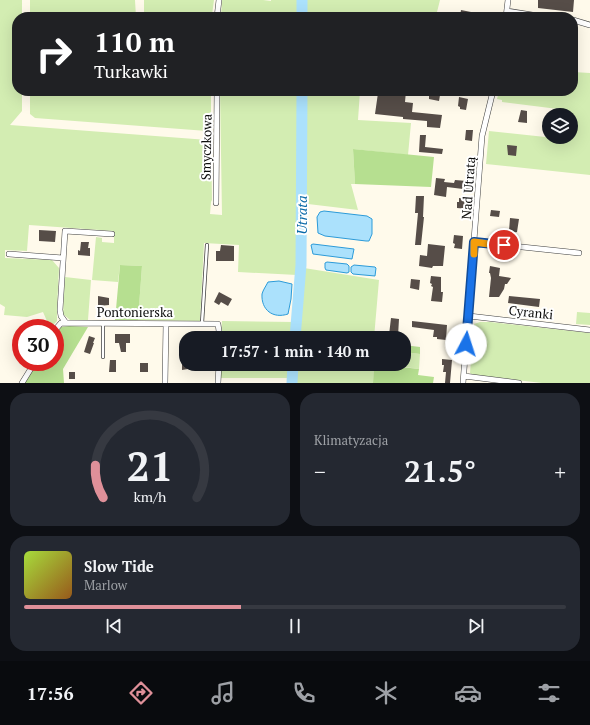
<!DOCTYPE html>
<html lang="pl">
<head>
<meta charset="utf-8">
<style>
	body { margin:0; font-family:"PT Serif",serif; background:#242831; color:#f1f3f6; height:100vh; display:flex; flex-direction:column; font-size:15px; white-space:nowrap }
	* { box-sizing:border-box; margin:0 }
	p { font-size:13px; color:#9ea1a6 }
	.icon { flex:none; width:22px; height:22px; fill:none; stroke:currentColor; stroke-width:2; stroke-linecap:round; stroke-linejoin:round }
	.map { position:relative; height:383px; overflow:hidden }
	.side { display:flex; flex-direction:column; gap:10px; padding:10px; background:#0d0f14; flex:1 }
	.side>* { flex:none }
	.top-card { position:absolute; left:12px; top:12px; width:566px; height:84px; border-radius:16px; box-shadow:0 4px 16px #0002; background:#202124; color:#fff; overflow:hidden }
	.fabs { position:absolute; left:542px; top:108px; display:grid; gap:8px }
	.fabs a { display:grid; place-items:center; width:36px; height:36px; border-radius:50%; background:#171b24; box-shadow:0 4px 16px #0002; font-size:20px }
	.speed { position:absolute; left:12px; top:319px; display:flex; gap:8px; font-size:20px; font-weight:700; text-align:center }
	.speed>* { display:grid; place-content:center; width:52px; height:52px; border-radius:50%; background:#171b24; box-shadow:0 4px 16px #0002; line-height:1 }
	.speed .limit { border:6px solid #d22; background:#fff; color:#111 }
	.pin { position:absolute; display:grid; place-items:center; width:34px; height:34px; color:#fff; margin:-17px; border:2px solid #fff; border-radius:50%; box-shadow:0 1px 4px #0007 }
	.me { position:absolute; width:44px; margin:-22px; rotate:5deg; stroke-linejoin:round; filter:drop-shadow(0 0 3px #0008) }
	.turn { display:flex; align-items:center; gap:14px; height:84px; padding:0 16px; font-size:18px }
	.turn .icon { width:52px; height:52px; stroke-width:2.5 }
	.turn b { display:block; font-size:28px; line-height:34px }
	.big { font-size:30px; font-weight:800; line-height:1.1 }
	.side .widget { flex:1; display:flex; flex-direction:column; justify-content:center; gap:6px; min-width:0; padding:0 14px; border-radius:16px; background:#242831 }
	.side .dial { align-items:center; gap:0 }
	.dial svg { height:104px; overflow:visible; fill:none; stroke:#363941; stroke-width:7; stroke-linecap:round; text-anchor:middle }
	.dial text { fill:#f1f3f6; stroke:none }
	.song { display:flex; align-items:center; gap:12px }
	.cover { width:48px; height:48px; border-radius:6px; background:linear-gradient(135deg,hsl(80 70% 55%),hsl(30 70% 35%)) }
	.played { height:4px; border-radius:2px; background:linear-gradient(90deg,#df9099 40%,#363941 40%) }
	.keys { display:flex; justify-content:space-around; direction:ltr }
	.heat { display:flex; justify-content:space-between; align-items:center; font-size:22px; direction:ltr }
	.side .tiles { flex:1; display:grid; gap:10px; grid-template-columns:1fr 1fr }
	.widget:last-child { grid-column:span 2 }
	.trip { position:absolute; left:179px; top:331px; width:232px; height:40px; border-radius:16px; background:#171b24; box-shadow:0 4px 16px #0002; font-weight:800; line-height:40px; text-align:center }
	.menu { display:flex; height:64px; justify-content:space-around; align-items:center; background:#090b0e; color:#9ea1a6 }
	.menu .icon { width:28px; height:28px }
	.menu .selected { color:#df9099 }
	.menu b { font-size:18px; color:#f1f3f6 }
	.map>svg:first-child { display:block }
</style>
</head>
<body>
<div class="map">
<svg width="590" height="383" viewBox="0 0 590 383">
	<rect width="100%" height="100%" fill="#fffaeb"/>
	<!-- green -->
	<path fill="#d3edb2" d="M0,0H22V17H17V91H22V111L10,125L208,140L211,144L212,200L211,202L210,214L222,215L220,91H360L358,120L411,123L408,155L353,149L355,184H351L358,210L308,204L304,268L379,280L374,338H221L222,321L293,322L297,275L238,272L239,245L204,243L200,321L138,320L142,266L120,265L118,282L92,280L96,237L102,238V242L114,243V231L29,225L27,251L5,250V258L52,260L59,268L57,308V321L50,328L43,312L27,317L4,315L5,307L0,304Z
		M30,0H135L136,17H30Z
		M144,0H214L212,15L210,17H146L144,15Z
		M222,0H263L271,1V0H440L437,12L421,13L420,17H221Z
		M573,72L590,73V175L486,164L489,131L564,139V137H571V115H566V110L502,102V100L497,99L499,91H573Z
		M30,91H211V128L207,131L35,118L30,114Z
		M65,277L91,280L88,320H70L63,314Z
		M577,312L590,313V325L576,324Z
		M480,322H490L590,333V383H542L473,375L470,373L474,324Z
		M404,352L420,354L419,369L383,364H404Z
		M220,364H374L373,383H288V378H220Z"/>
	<!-- forest -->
	<path fill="#b6df90" d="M353,149L434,157L431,187L355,184Z
		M120,265L142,266L138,320H115Z
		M69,326L88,327L63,369L64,383H25L38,362H55V336L61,327Z
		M404,345L420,347V354L404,352Z
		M374,364L419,369L418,375L434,377L433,383H373Z"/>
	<!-- water -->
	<path fill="#abe1fc" stroke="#2c9bd9" d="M324,211L367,216L372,219V234L369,241H366L325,236L318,233L317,217L320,212Z
		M313,244L354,249L352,259L313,254L311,245Z
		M327,262L347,264L349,266V272L347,273L326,270L325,268V263Z
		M354,265L375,267L376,268L375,276L353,274L351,272V267Z
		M279,281L292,284L291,299L288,314C273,319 261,310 262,294C263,290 266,286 268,282Z"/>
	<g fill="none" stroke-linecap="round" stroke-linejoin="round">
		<!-- river -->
		<path stroke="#abe1fc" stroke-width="11" d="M302,17V0
			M295,338L301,265L302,91
			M292,383L293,364"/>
	</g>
	<!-- building -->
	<path fill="#564d48" d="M538,0H574L573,12L538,8Z
		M461,10L471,12L470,17H460Z
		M384,91H406L405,102L413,103L412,112L442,115L440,128L427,127V121L403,119V117L375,114L378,93H383Z
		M429,94L440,95L439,101L429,99Z
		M459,97L468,99L466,110L460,109V107L458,106Z
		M521,110L527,111V123L518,122Z
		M466,130H473L472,141L465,140Z
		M420,135H426L425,147L443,149L442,154L419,152Z
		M507,145L517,146L516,156L508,155Z
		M436,178L445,179L444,182L454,183L455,180L467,181L466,182L472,183L471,190L447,187L446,197L434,195Z
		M416,196H424L423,217H424L421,245H415L418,213H415Z
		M459,198L469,199L468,209L457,208V202H459Z
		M491,210L500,211L499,217L490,216Z
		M510,218L519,219L517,232L513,233L509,231Z
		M39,230L56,231L55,242L39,241Z
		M454,235L463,236L462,249L454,248L455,244L453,243Z
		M81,242H89L88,248H90V256L78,255V250L80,251Z
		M428,244L445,246L443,266H433L432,268L419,266L420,255L427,256Z
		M221,245L234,246V261H216V251H220Z
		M490,266L500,268L499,276L511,278L507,284H505L504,289L499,297H489L491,278L490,273H489Z
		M431,276L441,277V292H443L442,302L431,301L433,287L431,286L432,284L430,283Z
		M411,279L420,280L419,290L410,288Z
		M219,292L232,299L228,306L221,302L219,305L214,302Z
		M98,296L109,298V305L98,306Z
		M509,296L540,299L539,307L508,303Z
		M391,318L399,319L398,336L389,335Z
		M412,321L447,325L446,340L437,339V337H433L434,330L412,327Z
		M202,332H210V338H199V333H202Z
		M115,334H130V343H126V352H121L119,343H115Z
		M89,336L95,338L93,343H94L90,354L84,352Z
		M16,340L20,343L21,341V355L15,350L17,348L13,345Z
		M442,359L452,360L450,383H445L446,372H443L444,365H442Z
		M110,360H116V372H109Z
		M140,363H148V372H140Z
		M182,364H188V369L182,370Z
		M69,372H75V379H69Z"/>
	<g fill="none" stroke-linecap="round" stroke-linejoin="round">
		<defs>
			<path id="service" d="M202,323L207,245
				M103,357V323"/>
			<path id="minor" d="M507,11L545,17
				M217,17L219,0
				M506,17L508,0
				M573,20L590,25
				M216,203L217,91
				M474,242L579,253
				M9,254L63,258
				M469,316L590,330
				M66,323L61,316L60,310L65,231L112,234
				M55,330L61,323L218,324L220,338
				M464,376L519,383
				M22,383L35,362
				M165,383L166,324
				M218,383L219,364
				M463,383L482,136L493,91"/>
		</defs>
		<!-- service casing -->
		<use href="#service" stroke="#3f3f3f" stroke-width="4"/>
		<!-- minor casing -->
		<use href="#minor" stroke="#3f3f3f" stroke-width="6"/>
		<!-- service -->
		<use href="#service" stroke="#fff" stroke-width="2.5"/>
		<!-- minor -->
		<use href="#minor" stroke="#fff" stroke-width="5"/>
	</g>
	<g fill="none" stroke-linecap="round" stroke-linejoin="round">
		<defs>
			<path id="route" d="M466,344L474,242L504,245"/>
		</defs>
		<!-- route casing -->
		<use href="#route" stroke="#114b97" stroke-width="10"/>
		<!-- route -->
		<use href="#route" stroke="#1a73e8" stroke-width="7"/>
		<!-- slow -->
		<path stroke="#f59e0b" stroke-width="7" d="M474,254V242L489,244"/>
	</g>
	<g text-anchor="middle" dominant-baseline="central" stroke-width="4" stroke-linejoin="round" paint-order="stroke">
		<!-- street labels -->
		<g font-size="13" fill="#0c0c0c" stroke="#fff">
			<text transform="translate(206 147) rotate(-89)">Smyczkowa</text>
			<text transform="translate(468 188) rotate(-86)">Nad Utratą</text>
			<text x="135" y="312">Pontonierska</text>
			<text transform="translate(531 312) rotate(6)">Cyranki</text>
		</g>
		<!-- water labels -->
		<g font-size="14" font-style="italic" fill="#0b6aa8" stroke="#fff">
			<text transform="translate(301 215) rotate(-90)">Utrata</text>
		</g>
	</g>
</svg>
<div class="fabs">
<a><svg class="icon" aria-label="layers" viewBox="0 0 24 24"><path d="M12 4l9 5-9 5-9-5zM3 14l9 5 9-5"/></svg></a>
</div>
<div class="speed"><div class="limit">30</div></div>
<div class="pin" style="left:504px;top:245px;background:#d93025"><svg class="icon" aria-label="arrive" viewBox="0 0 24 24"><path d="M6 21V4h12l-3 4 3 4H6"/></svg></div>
<svg class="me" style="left:466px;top:344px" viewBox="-20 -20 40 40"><circle r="19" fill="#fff"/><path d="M0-13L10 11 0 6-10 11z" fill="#1a73e8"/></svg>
<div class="trip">17:57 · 1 min · 140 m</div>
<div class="top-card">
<div class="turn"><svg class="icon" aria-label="right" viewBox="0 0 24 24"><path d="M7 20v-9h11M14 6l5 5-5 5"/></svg><div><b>110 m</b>Turkawki</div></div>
</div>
</div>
<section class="side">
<div class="tiles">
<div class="widget dial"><svg viewBox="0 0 100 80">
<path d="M14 69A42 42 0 1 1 86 69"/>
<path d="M14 69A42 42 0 0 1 8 44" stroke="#df9099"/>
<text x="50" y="56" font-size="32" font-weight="700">21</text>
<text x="50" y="72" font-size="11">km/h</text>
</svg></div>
<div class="widget"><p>Klimatyzacja</p>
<div class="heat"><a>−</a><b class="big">21.5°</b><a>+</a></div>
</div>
<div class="widget">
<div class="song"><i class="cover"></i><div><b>Slow Tide</b><p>Marlow</p></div></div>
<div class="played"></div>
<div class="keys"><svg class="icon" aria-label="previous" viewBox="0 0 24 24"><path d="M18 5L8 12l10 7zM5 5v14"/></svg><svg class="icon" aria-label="pause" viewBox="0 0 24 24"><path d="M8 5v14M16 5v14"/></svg><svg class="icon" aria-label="next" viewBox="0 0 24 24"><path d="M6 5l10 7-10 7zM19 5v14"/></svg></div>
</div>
</div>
</section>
<nav class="menu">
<b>17:56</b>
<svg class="icon selected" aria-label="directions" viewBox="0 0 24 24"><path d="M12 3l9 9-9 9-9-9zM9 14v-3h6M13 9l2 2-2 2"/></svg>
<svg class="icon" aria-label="music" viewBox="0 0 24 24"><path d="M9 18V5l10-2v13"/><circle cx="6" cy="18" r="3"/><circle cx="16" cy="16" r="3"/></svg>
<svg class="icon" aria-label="phone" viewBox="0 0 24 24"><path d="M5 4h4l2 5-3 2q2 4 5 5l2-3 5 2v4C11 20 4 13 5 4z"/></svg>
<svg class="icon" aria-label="climate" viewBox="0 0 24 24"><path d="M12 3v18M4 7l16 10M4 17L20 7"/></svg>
<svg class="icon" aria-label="car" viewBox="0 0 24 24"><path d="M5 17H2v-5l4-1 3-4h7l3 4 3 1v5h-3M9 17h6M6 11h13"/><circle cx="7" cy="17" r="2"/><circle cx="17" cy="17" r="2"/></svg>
<svg class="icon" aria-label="filters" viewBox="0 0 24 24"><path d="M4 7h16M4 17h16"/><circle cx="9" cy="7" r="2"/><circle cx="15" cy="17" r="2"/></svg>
</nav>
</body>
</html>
